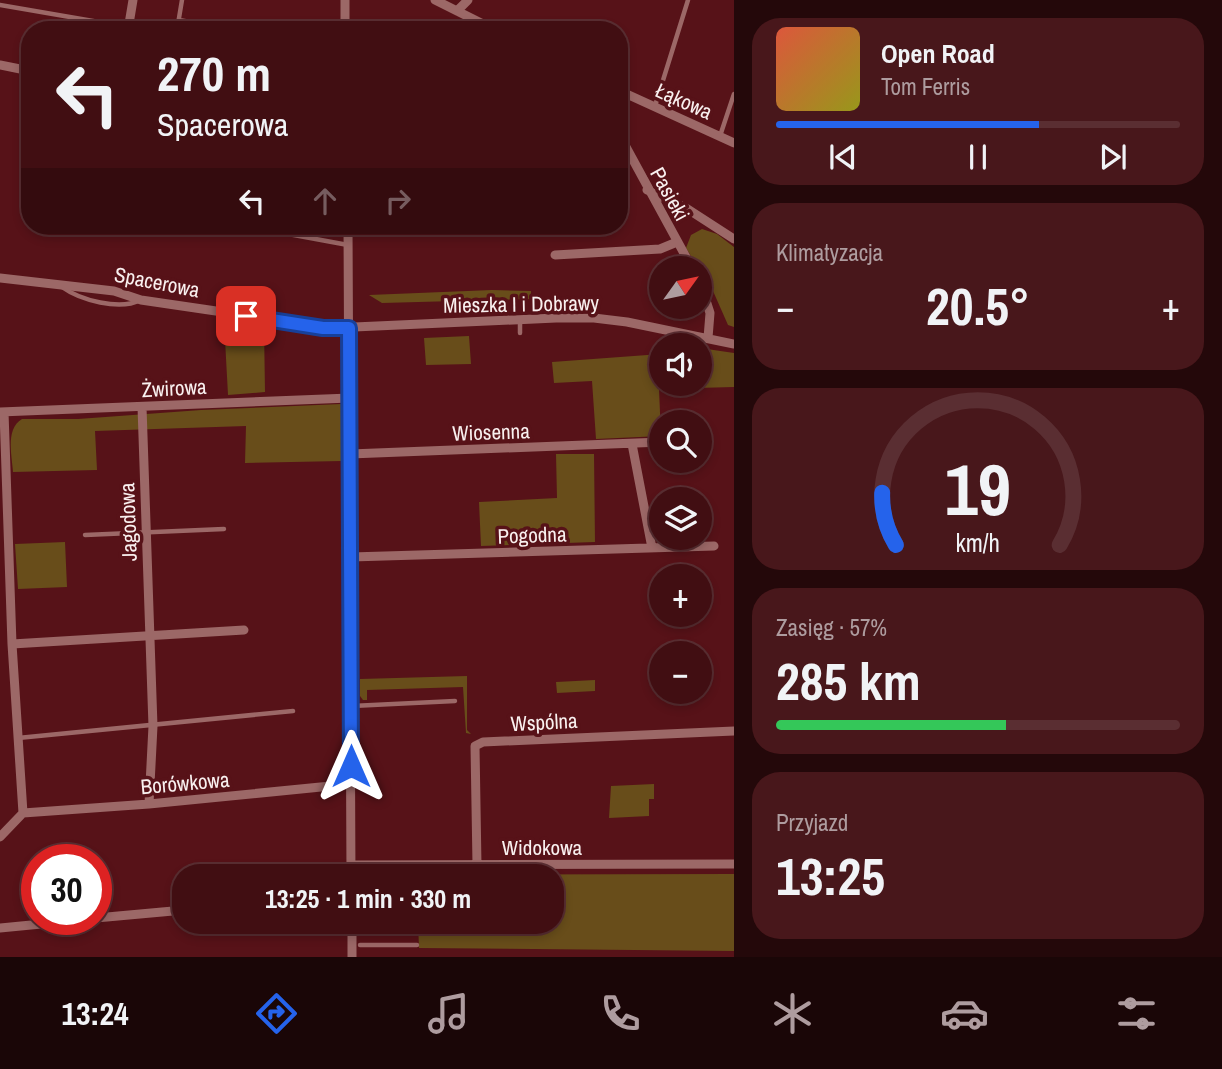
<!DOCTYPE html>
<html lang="pl">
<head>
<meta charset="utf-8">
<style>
	body { margin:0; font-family:"Archivo Narrow",sans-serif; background:#48171b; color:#f1f3f6; height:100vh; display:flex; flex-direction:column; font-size:26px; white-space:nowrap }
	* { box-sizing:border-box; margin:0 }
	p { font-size:23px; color:#ae9c9f }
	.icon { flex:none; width:38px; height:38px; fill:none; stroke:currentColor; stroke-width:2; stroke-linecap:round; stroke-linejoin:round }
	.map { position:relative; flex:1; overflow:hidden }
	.sheet { display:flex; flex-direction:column; gap:18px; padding:18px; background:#24080a; width:488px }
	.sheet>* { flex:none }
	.guide { position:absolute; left:21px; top:21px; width:607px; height:214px; border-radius:28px; box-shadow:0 4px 10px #0003,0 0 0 2px #5a2e32; background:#410e12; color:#f1f3f6; overflow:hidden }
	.needle { width:46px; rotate:57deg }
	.tools { position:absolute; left:649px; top:256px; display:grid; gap:14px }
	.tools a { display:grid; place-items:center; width:63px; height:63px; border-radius:50%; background:#410e12; box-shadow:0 4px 10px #0003,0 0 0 2px #5a2e32; font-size:35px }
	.speed { position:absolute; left:21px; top:844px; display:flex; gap:14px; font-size:35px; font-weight:700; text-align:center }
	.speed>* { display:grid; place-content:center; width:91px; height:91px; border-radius:50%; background:#410e12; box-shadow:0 4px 10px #0003,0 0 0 2px #5a2e32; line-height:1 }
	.speed .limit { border:10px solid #d22; background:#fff; color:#111 }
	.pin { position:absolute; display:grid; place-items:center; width:60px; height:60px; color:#fff; margin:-30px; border-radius:14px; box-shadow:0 4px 10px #0006 }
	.me { position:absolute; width:77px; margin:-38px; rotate:0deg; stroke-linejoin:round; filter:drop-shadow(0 0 5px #0008) }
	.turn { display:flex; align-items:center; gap:24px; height:147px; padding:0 21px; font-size:32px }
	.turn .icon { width:91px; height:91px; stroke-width:2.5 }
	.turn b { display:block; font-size:49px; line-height:60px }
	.lanes { display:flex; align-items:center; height:66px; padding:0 21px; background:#0003; justify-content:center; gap:35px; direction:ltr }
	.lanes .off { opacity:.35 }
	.big { font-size:52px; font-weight:800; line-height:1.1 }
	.sheet .widget { flex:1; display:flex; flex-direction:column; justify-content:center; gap:10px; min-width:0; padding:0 24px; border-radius:28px; background:#48171b }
	.sheet .dial { align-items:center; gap:0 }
	.dial svg { height:182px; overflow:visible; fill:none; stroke:#5a2e32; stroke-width:7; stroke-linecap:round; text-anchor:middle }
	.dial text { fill:#f1f3f6; stroke:none }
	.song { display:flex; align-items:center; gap:21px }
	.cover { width:84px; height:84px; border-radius:10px; background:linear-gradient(135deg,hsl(10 70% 55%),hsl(60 70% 35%)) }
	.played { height:7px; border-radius:4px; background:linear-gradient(90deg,#2563eb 65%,#5a2e32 65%) }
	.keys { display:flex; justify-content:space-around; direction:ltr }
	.heat { display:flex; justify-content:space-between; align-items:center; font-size:38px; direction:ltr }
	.charge { height:10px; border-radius:5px; background:linear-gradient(90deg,#34c759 57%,#5a2e32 0) }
	.trip { position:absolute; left:172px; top:864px; width:392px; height:70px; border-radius:28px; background:#410e12; box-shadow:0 4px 10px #0003,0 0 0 2px #5a2e32; font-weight:800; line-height:70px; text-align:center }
	.menu { display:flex; height:112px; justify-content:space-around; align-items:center; background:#1a0607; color:#ae9c9f }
	.menu .icon { width:49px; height:49px }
	.menu .selected { color:#2563eb }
	.menu b { font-size:32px; color:#f1f3f6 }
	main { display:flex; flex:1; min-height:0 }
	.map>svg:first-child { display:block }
</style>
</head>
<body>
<main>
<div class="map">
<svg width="734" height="957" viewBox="0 0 734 957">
	<rect width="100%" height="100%" fill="#571218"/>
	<!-- green -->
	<path fill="#684d1a" d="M702,229L717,234L734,247V327L728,325L713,291L686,248L691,235Z
		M492,290L531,291V299L382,303L369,295Z
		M224,321L264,327L265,392L228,395Z
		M469,336L471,364L426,365L424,338Z
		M700,348L734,353V387L659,389L661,436L596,439L592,381L554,383L552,362L661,354L662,383H700Z
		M341,404L342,461L245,463L246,426L95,431L97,470L13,472C12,456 5,429 22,419H78L201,410Z
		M556,454H594L595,542L481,546L479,502L557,498Z
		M65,542L67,587L18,589L15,544Z
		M467,676V730L471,734L466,733L463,687L367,690V700H363L360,696V679Z
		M595,680V691L557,693L556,682Z
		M654,784V799H649V816L609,818L611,786Z
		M734,874V951L419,948L418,922H551V877H359V875Z"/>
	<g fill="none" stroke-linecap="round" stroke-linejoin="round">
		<!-- service -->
		<path stroke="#9c6867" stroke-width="4.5" d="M0,5L128,27
			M179,20L234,30
			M177,30L182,0
			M655,106L688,0
			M720,136L734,94
			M245,226L348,245
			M298,226L348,234
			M208,231L209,226
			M62,287C80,300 120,311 140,300
			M520,320V333
			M85,535L224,529
			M352,706L455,701
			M18,738L293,711
			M360,928H366V922
			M360,945H417"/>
		<!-- minor -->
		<path stroke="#9c6867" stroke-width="9" d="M345,0V30
			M435,0L495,30
			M457,11L468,0
			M128,30L133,0
			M0,65L30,71
			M620,91L734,143
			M620,136L692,268
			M647,190L686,208L734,239
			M348,226L351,877
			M555,255L660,249L677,242
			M0,278L114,291L141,300L332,328L556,318H594L627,322L734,344
			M700,282L710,313L708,338
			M142,407L153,726L149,804
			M0,412L350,398
			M4,412L12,644L23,813
			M632,444L652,548
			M350,454L662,442
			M351,557L714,546
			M12,644L244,630
			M23,813L149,804L351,784
			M0,837L23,813
			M351,865L734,864
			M477,865L475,746L483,742L734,731
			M96,918L184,910
			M352,922V957
			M0,928L93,919"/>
	</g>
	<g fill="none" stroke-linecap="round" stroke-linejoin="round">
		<defs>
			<path id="route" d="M246,316L323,328H349L351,766"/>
		</defs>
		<!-- route casing -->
		<use href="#route" stroke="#184099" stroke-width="18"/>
		<!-- route -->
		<use href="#route" stroke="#2563eb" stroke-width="12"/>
	</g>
	<g text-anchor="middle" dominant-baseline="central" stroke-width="7" stroke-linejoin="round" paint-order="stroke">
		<!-- street labels -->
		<g font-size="21" fill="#f9f0ef" stroke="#571218">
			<text transform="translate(684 101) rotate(24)">Łąkowa</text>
			<text transform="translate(670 194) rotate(61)">Pasieki</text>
			<text transform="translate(157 282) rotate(11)">Spacerowa</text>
			<text transform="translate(521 304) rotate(-1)">Mieszka I i Dobrawy</text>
			<text transform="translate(174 388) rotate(-3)">Żwirowa</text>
			<text transform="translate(491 432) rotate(-2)">Wiosenna</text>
			<text transform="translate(128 522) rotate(-92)">Jagodowa</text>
			<text transform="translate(532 535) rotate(-2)">Pogodna</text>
			<text transform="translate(544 722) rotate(-3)">Wspólna</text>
			<text transform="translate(185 783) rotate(-5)">Borówkowa</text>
			<text x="542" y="847">Widokowa</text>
		</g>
	</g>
</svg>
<div class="tools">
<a><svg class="needle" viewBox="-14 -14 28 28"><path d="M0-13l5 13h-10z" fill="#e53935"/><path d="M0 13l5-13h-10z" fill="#ae9c9f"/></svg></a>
<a><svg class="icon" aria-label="sound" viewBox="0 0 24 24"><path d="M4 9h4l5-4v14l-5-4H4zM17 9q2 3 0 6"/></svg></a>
<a><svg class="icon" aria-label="search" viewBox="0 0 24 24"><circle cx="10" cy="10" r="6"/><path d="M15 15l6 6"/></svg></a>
<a><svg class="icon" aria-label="layers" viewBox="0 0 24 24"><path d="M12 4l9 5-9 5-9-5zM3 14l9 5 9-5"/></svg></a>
<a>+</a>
<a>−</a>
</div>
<div class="speed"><div class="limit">30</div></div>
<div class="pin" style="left:246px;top:316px;background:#d93025"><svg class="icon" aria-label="arrive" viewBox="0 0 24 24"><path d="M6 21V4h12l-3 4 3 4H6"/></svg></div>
<svg class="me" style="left:351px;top:766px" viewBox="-20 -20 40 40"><path d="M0-17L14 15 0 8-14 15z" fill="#2563eb" stroke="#fff" stroke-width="4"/></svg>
<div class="trip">13:25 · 1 min · 330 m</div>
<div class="guide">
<div class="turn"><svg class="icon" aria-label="left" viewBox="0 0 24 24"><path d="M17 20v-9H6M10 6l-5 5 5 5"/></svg><div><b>270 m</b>Spacerowa</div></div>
<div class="lanes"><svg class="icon" aria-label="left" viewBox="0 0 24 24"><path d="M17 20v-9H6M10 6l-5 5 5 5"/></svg><svg class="icon off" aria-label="ahead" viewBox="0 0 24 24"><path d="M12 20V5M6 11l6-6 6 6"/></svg><svg class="icon off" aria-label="right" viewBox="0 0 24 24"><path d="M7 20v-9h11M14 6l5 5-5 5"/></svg></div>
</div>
</div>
<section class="sheet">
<div class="widget">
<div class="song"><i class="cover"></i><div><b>Open Road</b><p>Tom Ferris</p></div></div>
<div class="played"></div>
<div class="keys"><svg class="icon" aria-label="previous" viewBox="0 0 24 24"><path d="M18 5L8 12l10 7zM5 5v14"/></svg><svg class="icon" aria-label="pause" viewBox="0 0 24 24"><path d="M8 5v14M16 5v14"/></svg><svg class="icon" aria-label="next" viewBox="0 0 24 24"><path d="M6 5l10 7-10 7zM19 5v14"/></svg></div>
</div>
<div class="widget"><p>Klimatyzacja</p>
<div class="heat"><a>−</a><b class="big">20.5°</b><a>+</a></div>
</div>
<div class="widget dial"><svg viewBox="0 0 100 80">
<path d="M14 69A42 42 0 1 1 86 69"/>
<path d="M14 69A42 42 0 0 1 8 46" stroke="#2563eb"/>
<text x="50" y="56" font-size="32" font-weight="700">19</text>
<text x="50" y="72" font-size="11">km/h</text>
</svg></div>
<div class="widget"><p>Zasięg · 57%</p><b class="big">285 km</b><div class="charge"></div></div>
<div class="widget"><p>Przyjazd</p><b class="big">13:25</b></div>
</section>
</main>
<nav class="menu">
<b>13:24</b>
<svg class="icon selected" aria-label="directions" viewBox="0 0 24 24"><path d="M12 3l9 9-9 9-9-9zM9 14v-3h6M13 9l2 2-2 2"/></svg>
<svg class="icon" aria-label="music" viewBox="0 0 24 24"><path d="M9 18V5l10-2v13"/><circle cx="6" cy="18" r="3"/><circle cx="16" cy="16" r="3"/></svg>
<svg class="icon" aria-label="phone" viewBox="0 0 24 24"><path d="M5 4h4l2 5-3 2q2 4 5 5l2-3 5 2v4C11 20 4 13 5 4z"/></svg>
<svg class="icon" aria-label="climate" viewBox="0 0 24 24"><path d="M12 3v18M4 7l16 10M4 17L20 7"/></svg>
<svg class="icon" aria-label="car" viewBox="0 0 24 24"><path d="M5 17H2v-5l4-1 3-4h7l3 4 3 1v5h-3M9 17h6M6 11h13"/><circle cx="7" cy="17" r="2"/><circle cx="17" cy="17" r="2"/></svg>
<svg class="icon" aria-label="filters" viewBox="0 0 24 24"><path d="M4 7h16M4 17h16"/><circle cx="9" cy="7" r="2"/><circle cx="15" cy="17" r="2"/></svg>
</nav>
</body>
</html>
